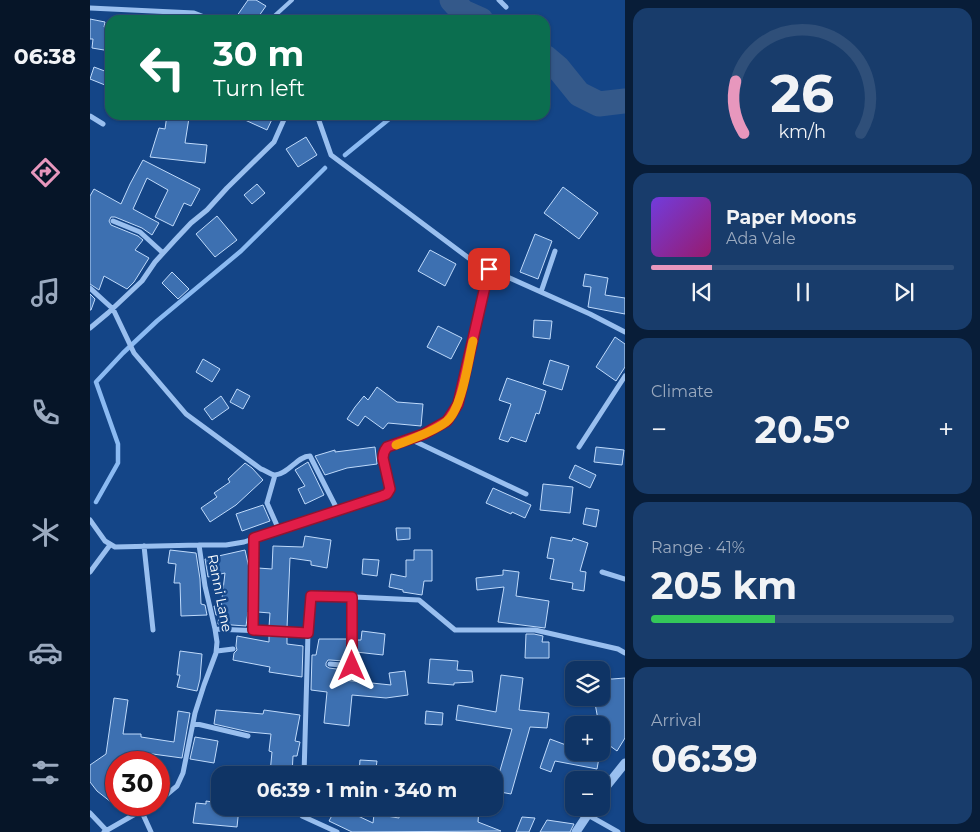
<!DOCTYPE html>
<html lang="en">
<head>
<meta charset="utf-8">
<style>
	body { margin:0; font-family:Montserrat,sans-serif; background:#183c6b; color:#f1f3f6; height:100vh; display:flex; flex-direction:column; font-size:19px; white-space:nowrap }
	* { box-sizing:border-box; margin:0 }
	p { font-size:16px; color:#9baabf }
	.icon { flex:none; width:28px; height:28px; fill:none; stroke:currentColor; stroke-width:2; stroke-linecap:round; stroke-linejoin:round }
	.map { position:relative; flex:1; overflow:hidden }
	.sheet { display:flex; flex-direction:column; gap:8px; padding:8px; background:#081d38; width:355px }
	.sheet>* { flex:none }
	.banner { position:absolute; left:15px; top:15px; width:445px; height:105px; border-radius:15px; box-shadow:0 1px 4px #0004,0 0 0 1px #2f4f79; background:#0b6e4f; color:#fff; overflow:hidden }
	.fabs { position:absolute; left:475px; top:661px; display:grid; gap:10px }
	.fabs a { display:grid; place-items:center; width:45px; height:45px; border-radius:10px; background:#0f3465; box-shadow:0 1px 4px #0004,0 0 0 1px #2f4f79; font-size:25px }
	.speed { position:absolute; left:15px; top:751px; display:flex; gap:10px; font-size:25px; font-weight:700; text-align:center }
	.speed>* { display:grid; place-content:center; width:65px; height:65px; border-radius:50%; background:#0f3465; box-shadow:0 1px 4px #0004,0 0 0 1px #2f4f79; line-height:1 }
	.speed .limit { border:8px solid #d22; background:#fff; color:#111 }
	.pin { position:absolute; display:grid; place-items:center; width:42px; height:42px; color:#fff; margin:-21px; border-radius:10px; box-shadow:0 2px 8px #0006 }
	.me { position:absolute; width:55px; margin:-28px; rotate:0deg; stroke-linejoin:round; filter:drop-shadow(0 0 4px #0008) }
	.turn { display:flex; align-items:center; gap:18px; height:105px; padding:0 25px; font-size:22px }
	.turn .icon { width:65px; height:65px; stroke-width:2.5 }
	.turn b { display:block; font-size:35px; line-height:42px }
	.big { font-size:38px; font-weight:700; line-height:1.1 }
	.sheet .card { flex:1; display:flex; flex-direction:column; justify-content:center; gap:8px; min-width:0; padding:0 18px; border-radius:15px; background:#183c6b }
	.sheet .dial { align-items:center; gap:0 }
	.dial svg { height:130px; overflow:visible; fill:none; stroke:#2f4f79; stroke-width:7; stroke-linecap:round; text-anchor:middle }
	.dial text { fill:#f1f3f6; stroke:none }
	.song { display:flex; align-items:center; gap:15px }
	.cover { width:60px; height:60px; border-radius:8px; background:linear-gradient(135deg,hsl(260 70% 55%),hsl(320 70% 35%)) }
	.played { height:5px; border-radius:2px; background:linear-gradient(90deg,#e797bd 20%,#2f4f79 20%) }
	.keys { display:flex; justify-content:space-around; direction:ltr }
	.heat { display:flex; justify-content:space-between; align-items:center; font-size:28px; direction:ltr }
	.charge { height:8px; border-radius:4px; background:linear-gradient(90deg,#34c759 41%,#2f4f79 0) }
	.trip { position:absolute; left:121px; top:766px; width:292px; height:50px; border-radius:15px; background:#0f3465; box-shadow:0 1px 4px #0004,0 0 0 1px #2f4f79; font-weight:700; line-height:50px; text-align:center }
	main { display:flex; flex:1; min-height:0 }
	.tab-bar { display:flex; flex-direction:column; width:90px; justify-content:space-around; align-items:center; background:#061528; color:#9baabf }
	.tab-bar .icon { width:35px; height:35px }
	.tab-bar .on { color:#e797bd }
	.tab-bar b { font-size:22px; color:#f1f3f6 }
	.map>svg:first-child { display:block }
</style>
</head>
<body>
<main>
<nav class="tab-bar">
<b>06:38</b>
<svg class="icon on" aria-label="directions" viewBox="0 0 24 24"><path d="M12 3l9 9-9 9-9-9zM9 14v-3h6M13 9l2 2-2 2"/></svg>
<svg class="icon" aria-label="music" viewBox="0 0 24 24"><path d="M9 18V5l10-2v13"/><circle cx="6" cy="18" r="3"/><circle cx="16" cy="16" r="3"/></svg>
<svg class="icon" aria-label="phone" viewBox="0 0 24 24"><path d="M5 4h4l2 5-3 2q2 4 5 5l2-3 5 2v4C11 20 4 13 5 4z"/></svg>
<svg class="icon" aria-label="climate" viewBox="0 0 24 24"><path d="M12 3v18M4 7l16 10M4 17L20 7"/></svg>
<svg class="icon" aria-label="car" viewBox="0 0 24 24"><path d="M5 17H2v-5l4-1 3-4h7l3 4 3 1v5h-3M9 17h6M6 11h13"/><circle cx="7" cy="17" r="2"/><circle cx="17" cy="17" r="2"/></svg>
<svg class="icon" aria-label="filters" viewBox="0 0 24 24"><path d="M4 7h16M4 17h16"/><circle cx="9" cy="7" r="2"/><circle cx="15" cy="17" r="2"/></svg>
</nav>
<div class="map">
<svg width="535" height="832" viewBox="0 0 535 832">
	<rect width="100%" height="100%" fill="#144587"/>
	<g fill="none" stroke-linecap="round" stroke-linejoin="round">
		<!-- stream -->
		<path stroke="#8bbaf2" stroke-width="4.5" d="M255,155L304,115
			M6,502L28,463V444L6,382L33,353L67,321L151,251L235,168"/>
		<!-- river -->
		<path stroke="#34598a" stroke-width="25" d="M362,0L373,12L391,20
			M455,57L468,68L489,94L509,104L535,101"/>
	</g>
	<!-- building -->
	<path fill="#3d70b1" stroke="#bfdafb" d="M158,0H166L176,6L166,20H144Z
		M0,19L15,22L14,27L20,28V51L2,48L3,39H0Z
		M4,67L20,73V87L0,79Z
		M77,115L99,118L95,143L117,145L115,163L60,157L69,128L75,129Z
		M144,115H184L177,130Z
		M216,137L227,155L208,167L196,149Z
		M53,160L110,189L101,206L94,203L83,226L65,217L78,190L57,178L43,209L69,223L62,235L52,228L25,217H21L19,221L21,225L48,236L53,240L45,250L59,258L44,282L37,289L14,276L9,290L0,284V196L4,189L31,204L40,184Z
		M167,184L175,193L162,204L154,195Z
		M473,187L508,213L489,239L454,213Z
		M127,216L147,240L125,257L106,234Z
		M445,234L462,241L448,279L430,272Z
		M340,250L366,264L355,286L328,271Z
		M82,272L99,289L88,299L72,283Z
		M495,274L518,278L515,295L535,298V314L498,307L501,287L493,286Z
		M0,294L5,299L1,310H0Z
		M444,320L462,321L460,339L443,337Z
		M348,326L372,338L361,359L337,347Z
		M525,337L535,344V367L526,381L506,367Z
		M113,359L130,369L122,382L106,372Z
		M460,360L479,366L472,390L453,384Z
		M417,378L456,391L449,414L446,413L436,442L421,437L418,442L409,439L421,404L409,400Z
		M287,387L307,402L333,404L331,426L298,423L293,429L275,416L268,426L257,419L265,407L274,396L278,400Z
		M147,389L160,396L153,409L140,402Z
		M131,396L139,408L122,420L114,409Z
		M285,447L287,464L257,468L235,475L225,456L245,450V452Z
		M506,447L534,450L532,465L504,462Z
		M218,462L234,495L215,504L208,489L215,486L205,470Z
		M155,463L162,468L173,480L146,505L120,522L111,508L127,497L124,493L140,482L138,479Z
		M485,465L506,475L500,488L479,478Z
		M453,484L483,487L480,513L450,510Z
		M403,488L441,505L435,518L422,512L421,514L396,503Z
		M173,505L180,521L152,531L146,514Z
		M496,508L509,510L506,527L493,524Z
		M306,528H320V539L307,540Z
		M215,536L241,540L237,568L221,565V561L200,558L197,628L179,627L180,613L168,612V568L182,569L183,546L213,547Z
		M461,537L482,541L483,538L498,543L490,571L496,572L494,591L482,589L483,583L460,579L464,559L457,558Z
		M80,550L106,553L110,579L111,604L115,605L117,615L91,616L90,583H84L86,564L78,563Z
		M155,550L159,568V612H158L156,626L128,624L129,615H126L124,606L131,607L135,573L118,577L115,559Z
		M324,550H342V581H334L332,595L313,592V590L299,587L301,574L316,577V560H324Z
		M273,559L289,560L287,576L272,574Z
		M413,570L429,572L426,596L459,601L455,628L408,622L414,587L387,590L386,578L413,575Z
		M272,631L295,634L293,655L266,652V640H271Z
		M436,634H444L453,636L452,642H459V658H435Z
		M147,636L179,642V636H197V644L213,646L212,677L179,672L180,667L143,660L144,653L147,650L146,646Z
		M229,639H258V652L256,651V660L254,661L240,660H238L236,663V666L239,668L254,670L253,680L301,685L299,673L315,671L318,695L296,698L262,695L259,726L234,723L237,692L221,690L222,655H226Z
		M90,651L112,654L110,679L107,691L87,687L90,675H87Z
		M340,659L368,661L367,670L382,671L383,682L364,683V685L338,683Z
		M411,675L433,678L429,710L459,713L457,728L440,727L421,794L405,791V774H409L422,729L366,720L368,705L406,712Z
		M511,678L522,679L535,678V738L527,751L512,740L511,725H509L504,698H511Z
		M24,698L38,700L33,734H51V737L84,742L88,711L100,713L92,758L48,752V762H26V806L7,791L0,782V765L16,754Z
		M126,710L173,714L174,710L210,715L205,741L210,742L207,756H203L202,775L180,773L182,752L179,751L181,734L159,732L124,724Z
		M336,711L353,713L352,725L335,724Z
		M105,737L128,741L124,763L100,759Z
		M460,739L484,748V752H510L507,769L465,761L461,772L450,768Z
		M270,760L287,761L285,775L269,774Z
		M116,801L130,803V808H149L147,827L103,823L106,803L116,804Z
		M246,808H251L283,823L284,814L309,818L310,808H389L388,822L411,831L262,832L239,821Z
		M432,817L445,818L439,832H426Z
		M457,820L484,824L480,832H450Z"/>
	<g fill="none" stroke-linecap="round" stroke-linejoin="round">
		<!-- service -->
		<path stroke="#99bfef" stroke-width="4" d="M180,20L202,0"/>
		<!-- minor -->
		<path stroke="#99bfef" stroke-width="5" d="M409,0L416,7
			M0,8L104,13L122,20
			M227,115L241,155L384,262L500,314L535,332
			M0,116L13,124
			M23,221L50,232L73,253
			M0,288L23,309L44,353L96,414L171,469C175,470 181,475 185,475C199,474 207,456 220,456L248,511
			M451,292L465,251
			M0,328L18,313L52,281L65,262L85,240L101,223L117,210L137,188L184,142L196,115
			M320,439L436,494
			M489,447L535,376
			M185,475L177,503L189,530
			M0,520L15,541L25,547L109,545
			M54,546L63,630
			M0,572L20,545
			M512,572L535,579
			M125,629L218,633
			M163,630L164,538
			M127,651L143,649
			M240,664L262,666V597
			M103,723L158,736
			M214,775L218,633L221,595L329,600L365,630H445L528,649L535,653
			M69,801L87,786L93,773L105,713L114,685L126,653L127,642L125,629L115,586L109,545H136L154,542L292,496L297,494L300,489L293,459C293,454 294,451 297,447L334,434L357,421L368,404L399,269
			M213,808L212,816L247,832
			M51,810L61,832
			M0,813L17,831
			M498,815L528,832
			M14,832L61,805"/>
		<!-- tertiary -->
		<path stroke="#99bfef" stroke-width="9" d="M511,793L535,763
			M486,832L502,808"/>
	</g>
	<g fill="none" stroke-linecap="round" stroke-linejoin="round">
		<defs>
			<path id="route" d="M262,666V597L221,596L218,633L163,630L164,538L292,496L297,494L300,489L293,458C293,454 294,451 297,447L334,434L357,421L368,404L399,269"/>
		</defs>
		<!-- route casing -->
		<use href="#route" stroke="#92132f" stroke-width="12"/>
		<!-- route -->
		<use href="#route" stroke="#e11d48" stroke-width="9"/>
		<!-- slow -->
		<path stroke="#f59e0b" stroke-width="9" d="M306,445C322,439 343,432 356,422C372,410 378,361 383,341"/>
	</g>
	<g text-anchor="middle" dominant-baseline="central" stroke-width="5" stroke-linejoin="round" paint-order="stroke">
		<!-- street labels -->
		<g font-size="14" fill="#fff" stroke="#144587">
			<text transform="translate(130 593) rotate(79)">Ranni Lane</text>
		</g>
	</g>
</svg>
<div class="fabs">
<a><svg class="icon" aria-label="layers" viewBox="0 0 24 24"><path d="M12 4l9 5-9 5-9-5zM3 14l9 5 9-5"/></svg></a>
<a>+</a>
<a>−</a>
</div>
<div class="speed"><div class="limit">30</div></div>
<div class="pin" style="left:399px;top:269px;background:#d93025"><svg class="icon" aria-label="arrive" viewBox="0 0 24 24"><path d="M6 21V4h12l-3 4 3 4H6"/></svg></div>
<svg class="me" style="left:262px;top:666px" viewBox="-20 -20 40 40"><path d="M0-17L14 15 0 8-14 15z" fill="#e11d48" stroke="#fff" stroke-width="4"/></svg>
<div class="trip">06:39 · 1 min · 340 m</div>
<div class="banner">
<div class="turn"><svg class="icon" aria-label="left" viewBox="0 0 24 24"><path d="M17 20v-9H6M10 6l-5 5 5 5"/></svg><div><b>30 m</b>Turn left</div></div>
</div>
</div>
<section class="sheet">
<div class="card dial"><svg viewBox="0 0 100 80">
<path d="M14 69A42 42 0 1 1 86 69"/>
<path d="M14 69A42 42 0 0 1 9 37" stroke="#e797bd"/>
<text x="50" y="56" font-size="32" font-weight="700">26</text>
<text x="50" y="72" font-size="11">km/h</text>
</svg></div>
<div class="card">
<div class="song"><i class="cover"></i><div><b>Paper Moons</b><p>Ada Vale</p></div></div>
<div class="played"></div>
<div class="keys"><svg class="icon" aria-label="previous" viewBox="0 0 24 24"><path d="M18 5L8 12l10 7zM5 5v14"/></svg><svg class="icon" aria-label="pause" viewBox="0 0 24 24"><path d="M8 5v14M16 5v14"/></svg><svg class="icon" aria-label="next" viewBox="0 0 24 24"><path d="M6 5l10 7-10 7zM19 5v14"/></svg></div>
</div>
<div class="card"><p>Climate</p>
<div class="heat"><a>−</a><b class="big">20.5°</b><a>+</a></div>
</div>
<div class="card"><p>Range · 41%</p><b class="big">205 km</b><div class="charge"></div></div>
<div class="card"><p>Arrival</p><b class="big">06:39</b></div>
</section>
</main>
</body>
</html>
